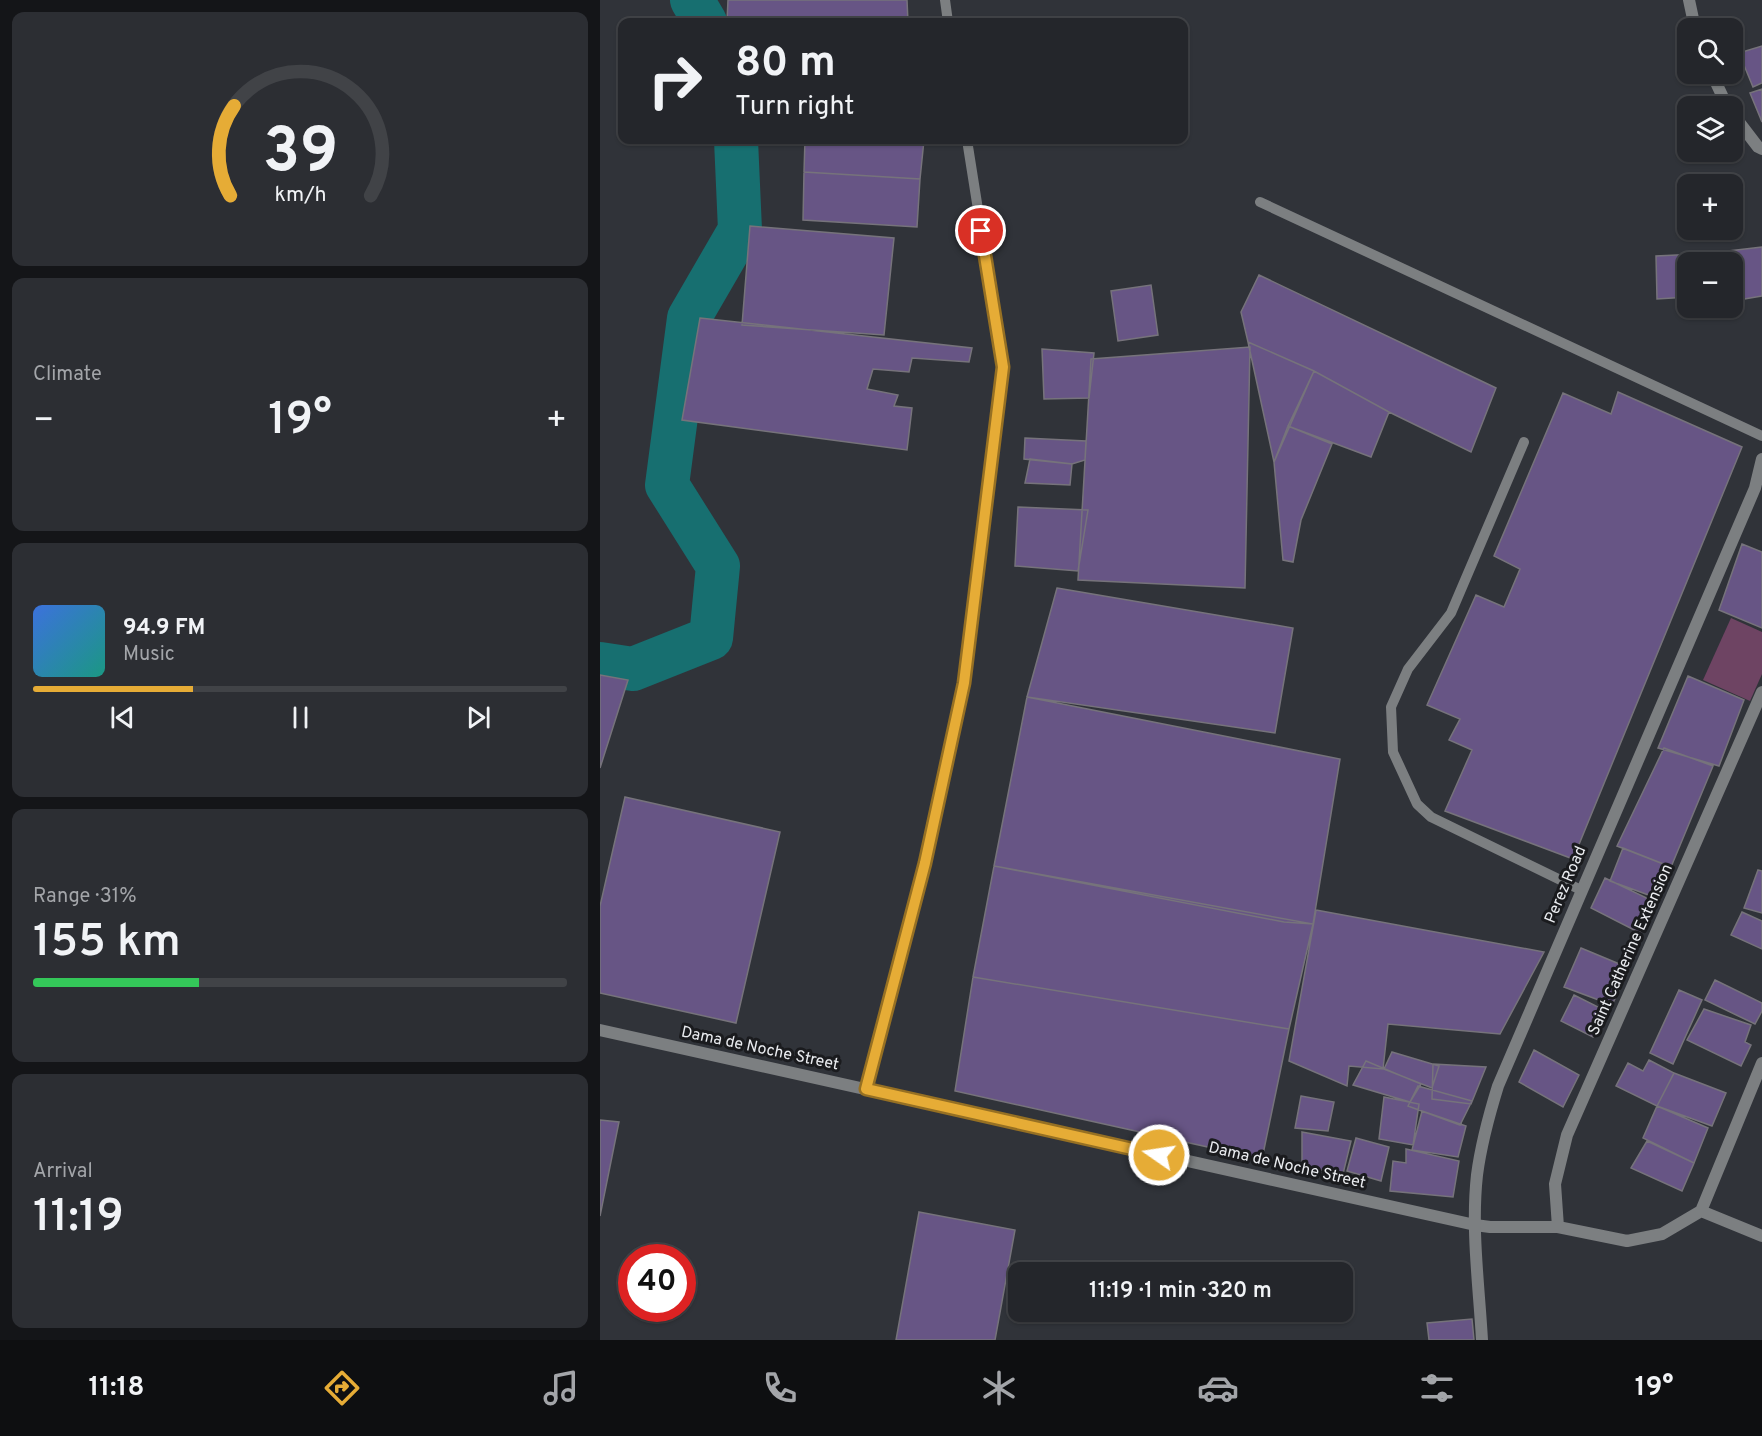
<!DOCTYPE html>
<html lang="en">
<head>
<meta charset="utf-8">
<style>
	body { margin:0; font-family:Overpass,sans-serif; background:#2c2e33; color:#f1f3f6; height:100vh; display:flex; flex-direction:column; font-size:22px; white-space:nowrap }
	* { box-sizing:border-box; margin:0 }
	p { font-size:20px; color:#a3a5a9 }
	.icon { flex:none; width:33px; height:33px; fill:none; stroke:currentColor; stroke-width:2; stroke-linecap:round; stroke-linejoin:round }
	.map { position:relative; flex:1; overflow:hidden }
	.drawer { display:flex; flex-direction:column; gap:12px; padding:12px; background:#141518; width:600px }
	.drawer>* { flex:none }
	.banner { position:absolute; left:18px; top:18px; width:570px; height:126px; border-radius:12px; box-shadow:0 2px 4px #0004,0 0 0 2px #414347; background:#24262b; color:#f1f3f6; overflow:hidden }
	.tools { position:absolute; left:1077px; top:18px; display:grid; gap:12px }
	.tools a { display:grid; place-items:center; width:66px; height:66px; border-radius:12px; background:#24262b; box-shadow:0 2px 4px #0004,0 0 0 2px #414347; font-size:30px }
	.speed { position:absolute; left:18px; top:1244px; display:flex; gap:12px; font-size:30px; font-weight:700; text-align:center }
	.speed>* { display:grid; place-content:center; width:78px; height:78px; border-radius:50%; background:#24262b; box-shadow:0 2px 4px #0004,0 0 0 2px #414347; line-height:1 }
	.speed .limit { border:9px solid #d22; background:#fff; color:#111 }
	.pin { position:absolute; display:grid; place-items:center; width:51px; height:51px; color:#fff; margin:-26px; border:3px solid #fff; border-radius:50%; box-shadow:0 2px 6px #0007 }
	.me { position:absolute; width:66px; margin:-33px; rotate:283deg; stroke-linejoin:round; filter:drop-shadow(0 0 4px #0008) }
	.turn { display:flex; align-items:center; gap:21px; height:126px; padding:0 18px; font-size:27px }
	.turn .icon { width:78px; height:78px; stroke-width:2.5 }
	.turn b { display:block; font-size:42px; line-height:51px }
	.big { font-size:45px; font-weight:600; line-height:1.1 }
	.drawer .tile { flex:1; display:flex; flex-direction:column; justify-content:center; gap:9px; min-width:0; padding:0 21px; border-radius:12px; background:#2c2e33 }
	.drawer .dial { align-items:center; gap:0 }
	.dial svg { height:156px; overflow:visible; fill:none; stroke:#414347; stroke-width:7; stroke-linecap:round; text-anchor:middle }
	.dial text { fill:#f1f3f6; stroke:none }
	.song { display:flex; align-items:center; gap:18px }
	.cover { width:72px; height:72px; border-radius:9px; background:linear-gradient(135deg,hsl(220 70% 55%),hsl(170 70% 35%)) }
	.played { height:6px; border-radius:3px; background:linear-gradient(90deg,#e6ac36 30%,#414347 30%) }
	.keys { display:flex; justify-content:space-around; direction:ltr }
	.heat { display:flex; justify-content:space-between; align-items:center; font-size:33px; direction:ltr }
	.charge { height:9px; border-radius:4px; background:linear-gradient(90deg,#34c759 31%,#414347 0) }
	.trip { position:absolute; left:408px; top:1262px; width:345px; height:60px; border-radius:12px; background:#24262b; box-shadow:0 2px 4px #0004,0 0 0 2px #414347; font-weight:600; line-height:60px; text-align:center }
	.tab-bar { display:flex; height:96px; justify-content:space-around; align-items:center; background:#0e0f11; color:#a3a5a9 }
	.tab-bar .icon { width:42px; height:42px }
	.tab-bar .selected { color:#e6ac36 }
	.tab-bar b { font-size:27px; color:#f1f3f6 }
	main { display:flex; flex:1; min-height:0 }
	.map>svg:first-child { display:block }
</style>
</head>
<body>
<main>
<section class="drawer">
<div class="tile dial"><svg viewBox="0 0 100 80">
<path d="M14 69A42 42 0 1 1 86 69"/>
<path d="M14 69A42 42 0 0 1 16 23" stroke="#e6ac36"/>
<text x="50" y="56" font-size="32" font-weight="700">39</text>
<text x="50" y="72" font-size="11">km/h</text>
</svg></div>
<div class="tile"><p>Climate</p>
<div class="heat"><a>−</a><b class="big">19°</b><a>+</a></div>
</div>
<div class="tile">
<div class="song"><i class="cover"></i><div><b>94.9 FM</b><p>Music</p></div></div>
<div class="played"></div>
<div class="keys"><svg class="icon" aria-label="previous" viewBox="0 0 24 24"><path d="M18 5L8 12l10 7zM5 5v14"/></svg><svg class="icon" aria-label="pause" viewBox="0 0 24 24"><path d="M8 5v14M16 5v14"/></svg><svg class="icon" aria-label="next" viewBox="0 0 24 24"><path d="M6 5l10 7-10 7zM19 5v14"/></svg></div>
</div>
<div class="tile"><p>Range · 31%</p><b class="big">155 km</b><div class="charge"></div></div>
<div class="tile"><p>Arrival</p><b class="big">11:19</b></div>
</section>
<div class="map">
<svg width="1162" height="1340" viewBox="0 0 1162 1340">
	<rect width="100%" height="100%" fill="#303339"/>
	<!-- green -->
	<path fill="#6e4463" d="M1131,618L1162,632V674L1150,701L1103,680Z"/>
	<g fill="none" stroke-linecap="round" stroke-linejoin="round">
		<!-- river -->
		<path stroke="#176f70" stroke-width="44" d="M92,0L105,22
			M0,664L33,669L111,638L118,566L67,485L89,318L140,230L136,140"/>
	</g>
	<!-- building -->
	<path fill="#675585" stroke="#76737b" stroke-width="1.5" d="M128,0H307L308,22H127Z
		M1162,46V83L1153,87L1139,53Z
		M1162,89V122L1150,93Z
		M205,140H324L320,179L204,172Z
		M204,172L320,179L317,227L203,220Z
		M150,226L294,238L284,335L142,325Z
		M1162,247V296L1132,301V262H1103V254Z
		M1098,254L1099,262H1088V297L1057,299L1056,256Z
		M659,275L896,388L871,452L789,412L714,371L648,342L641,312Z
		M551,285L558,335L518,341L511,291Z
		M100,318L372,348L369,362L312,358L309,372L273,369L267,389L298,395L294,406L312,408L307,450L82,420Z
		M648,342L714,371L674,462Z
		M650,347L645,588L478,580L491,359Z
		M442,349L494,353L489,398L444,399Z
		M714,371L789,412L771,457L688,426Z
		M1018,392L1142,447L973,859L845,811L872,750L849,740L860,719L827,705L876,595L904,607L920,569L894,556L963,393L1011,414Z
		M688,426L732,444L701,520L693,562L683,560L674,462Z
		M425,438L486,441L485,460L472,464L424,459Z
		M430,459L472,464L470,485L425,483Z
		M418,507L488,510L478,571L415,566Z
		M1142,544L1162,552V628L1119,610Z
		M457,588L693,628L675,733L427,697Z
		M0,675L28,680L0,768Z
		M1088,676L1144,700L1119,766L1058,748Z
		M427,697L740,759L713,924L684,922L394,866Z
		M1064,748L1113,766L1071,867L1017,846Z
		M25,797L180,832L136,1023L0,993V906Z
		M1023,848L1071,867L1054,897L1010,881Z
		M394,866L713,924L689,1029L373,977Z
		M1158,870L1162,871V913L1144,908Z
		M1005,878L1055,902L1040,933L991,908Z
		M716,910L944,952L900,1034L788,1024L783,1069L749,1066L747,1086L689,1061Z
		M1142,912L1162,921V949L1131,935Z
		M981,948L1029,968L1012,1005L964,987Z
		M373,977L689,1029L662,1159L355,1091Z
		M1115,980L1162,1003V1011L1155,1024L1105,1000Z
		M1079,990L1102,1000L1073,1064L1050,1053Z
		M974,995L1006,1011L993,1037L961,1021Z
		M1104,1009L1151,1025L1145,1042L1151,1045L1141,1066L1087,1040Z
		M934,1050L979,1075L963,1107L919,1082Z
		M792,1052L839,1066L832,1088L784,1069Z
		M1049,1060L1074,1073L1057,1106L1016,1086L1028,1063L1043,1071Z
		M766,1061L821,1084L810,1102L753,1085Z
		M833,1064L886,1067L871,1104L832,1099Z
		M1074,1073L1126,1093L1112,1126L1057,1106Z
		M818,1086L872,1101L860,1125L808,1106Z
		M701,1096L734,1102L728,1131L695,1128Z
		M784,1097L819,1104L813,1145L779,1139Z
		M1057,1106L1108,1128L1094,1163L1043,1138Z
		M822,1111L866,1126L858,1157L812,1150Z
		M0,1120L19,1122L0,1216Z
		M702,1132L751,1141L743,1174L702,1167Z
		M756,1138L789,1147L781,1181L747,1171Z
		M1047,1141L1094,1163L1082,1191L1031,1168Z
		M806,1149L859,1161L853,1197L790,1191L793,1161L806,1163Z
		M319,1212L415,1230L395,1340H296Z
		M872,1319L874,1340H829L827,1323Z"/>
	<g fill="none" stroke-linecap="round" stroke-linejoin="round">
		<!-- service -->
		<path stroke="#7c7f81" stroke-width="10" d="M345,0L348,22
			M660,202L1162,436
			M924,442L851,613L808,669L791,707L793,752L817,804L831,817L981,890
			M266,1089L325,863L364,683L403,367L367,140"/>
		<!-- minor -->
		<path stroke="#7c7f81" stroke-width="12" d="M1101,1211L1162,1236
			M875,1225L890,1227H958L1027,1241L1062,1234L1101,1211L1162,1063
			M958,1227L955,1184L967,1135L1162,692"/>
		<!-- tertiary -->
		<path stroke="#7c7f81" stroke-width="12" d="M1089,0L1095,28
			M1112,74L1127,106
			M1132,113L1158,147L1162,149
			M0,1030L875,1225
			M882,1340C879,1286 871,1229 877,1175C881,1144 889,1115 898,1086L1155,488L1162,459"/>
	</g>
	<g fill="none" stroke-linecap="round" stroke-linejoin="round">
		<defs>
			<path id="route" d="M381,231L403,367L364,683L325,863L266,1089L559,1155"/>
		</defs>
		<!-- route casing -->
		<use href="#route" stroke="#967023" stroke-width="15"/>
		<!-- route -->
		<use href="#route" stroke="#e6ac36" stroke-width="10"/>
	</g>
	<g text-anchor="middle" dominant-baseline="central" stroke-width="6" stroke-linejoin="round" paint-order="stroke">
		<!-- street labels -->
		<g font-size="16" fill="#eaecf0" stroke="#1a1b1e">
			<text transform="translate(966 885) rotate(-67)">Perez Road</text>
			<text transform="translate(1031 950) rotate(-66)">Saint Catherine Extension</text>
			<text transform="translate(160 1049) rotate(12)">Dama de Noche Street</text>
			<text transform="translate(687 1166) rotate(13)">Dama de Noche Street</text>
		</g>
	</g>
</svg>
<div class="tools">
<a><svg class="icon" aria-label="search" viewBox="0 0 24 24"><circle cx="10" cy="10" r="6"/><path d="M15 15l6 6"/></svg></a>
<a><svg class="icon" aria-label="layers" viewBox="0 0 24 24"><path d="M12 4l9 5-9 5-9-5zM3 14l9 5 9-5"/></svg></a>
<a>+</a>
<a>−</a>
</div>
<div class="speed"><div class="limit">40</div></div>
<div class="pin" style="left:381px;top:231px;background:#d93025"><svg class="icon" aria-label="arrive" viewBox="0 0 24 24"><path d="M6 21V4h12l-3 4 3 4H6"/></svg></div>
<svg class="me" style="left:559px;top:1155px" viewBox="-20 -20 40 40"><circle r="17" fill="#e6ac36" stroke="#fff" stroke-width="3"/><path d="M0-11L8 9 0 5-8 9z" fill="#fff"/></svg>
<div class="trip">11:19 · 1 min · 320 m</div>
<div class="banner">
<div class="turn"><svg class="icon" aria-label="right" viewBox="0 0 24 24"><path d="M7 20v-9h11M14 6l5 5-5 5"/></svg><div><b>80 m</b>Turn right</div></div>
</div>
</div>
</main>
<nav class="tab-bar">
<b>11:18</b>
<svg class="icon selected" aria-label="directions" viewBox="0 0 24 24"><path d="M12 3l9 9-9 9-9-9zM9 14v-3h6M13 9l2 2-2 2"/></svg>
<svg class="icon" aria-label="music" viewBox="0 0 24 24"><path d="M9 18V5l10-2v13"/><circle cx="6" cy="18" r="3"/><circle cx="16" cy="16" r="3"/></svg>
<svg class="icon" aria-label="phone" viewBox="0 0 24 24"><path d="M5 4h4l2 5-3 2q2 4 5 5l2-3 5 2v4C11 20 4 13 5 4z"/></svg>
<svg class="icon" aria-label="climate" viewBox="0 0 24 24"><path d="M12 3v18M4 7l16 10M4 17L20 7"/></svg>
<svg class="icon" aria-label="car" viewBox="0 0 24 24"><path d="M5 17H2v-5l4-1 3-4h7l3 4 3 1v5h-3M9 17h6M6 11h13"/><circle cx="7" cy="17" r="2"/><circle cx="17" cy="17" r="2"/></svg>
<svg class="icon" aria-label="filters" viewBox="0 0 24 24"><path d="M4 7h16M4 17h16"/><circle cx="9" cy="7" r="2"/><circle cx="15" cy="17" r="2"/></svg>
<b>19°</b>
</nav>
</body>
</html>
